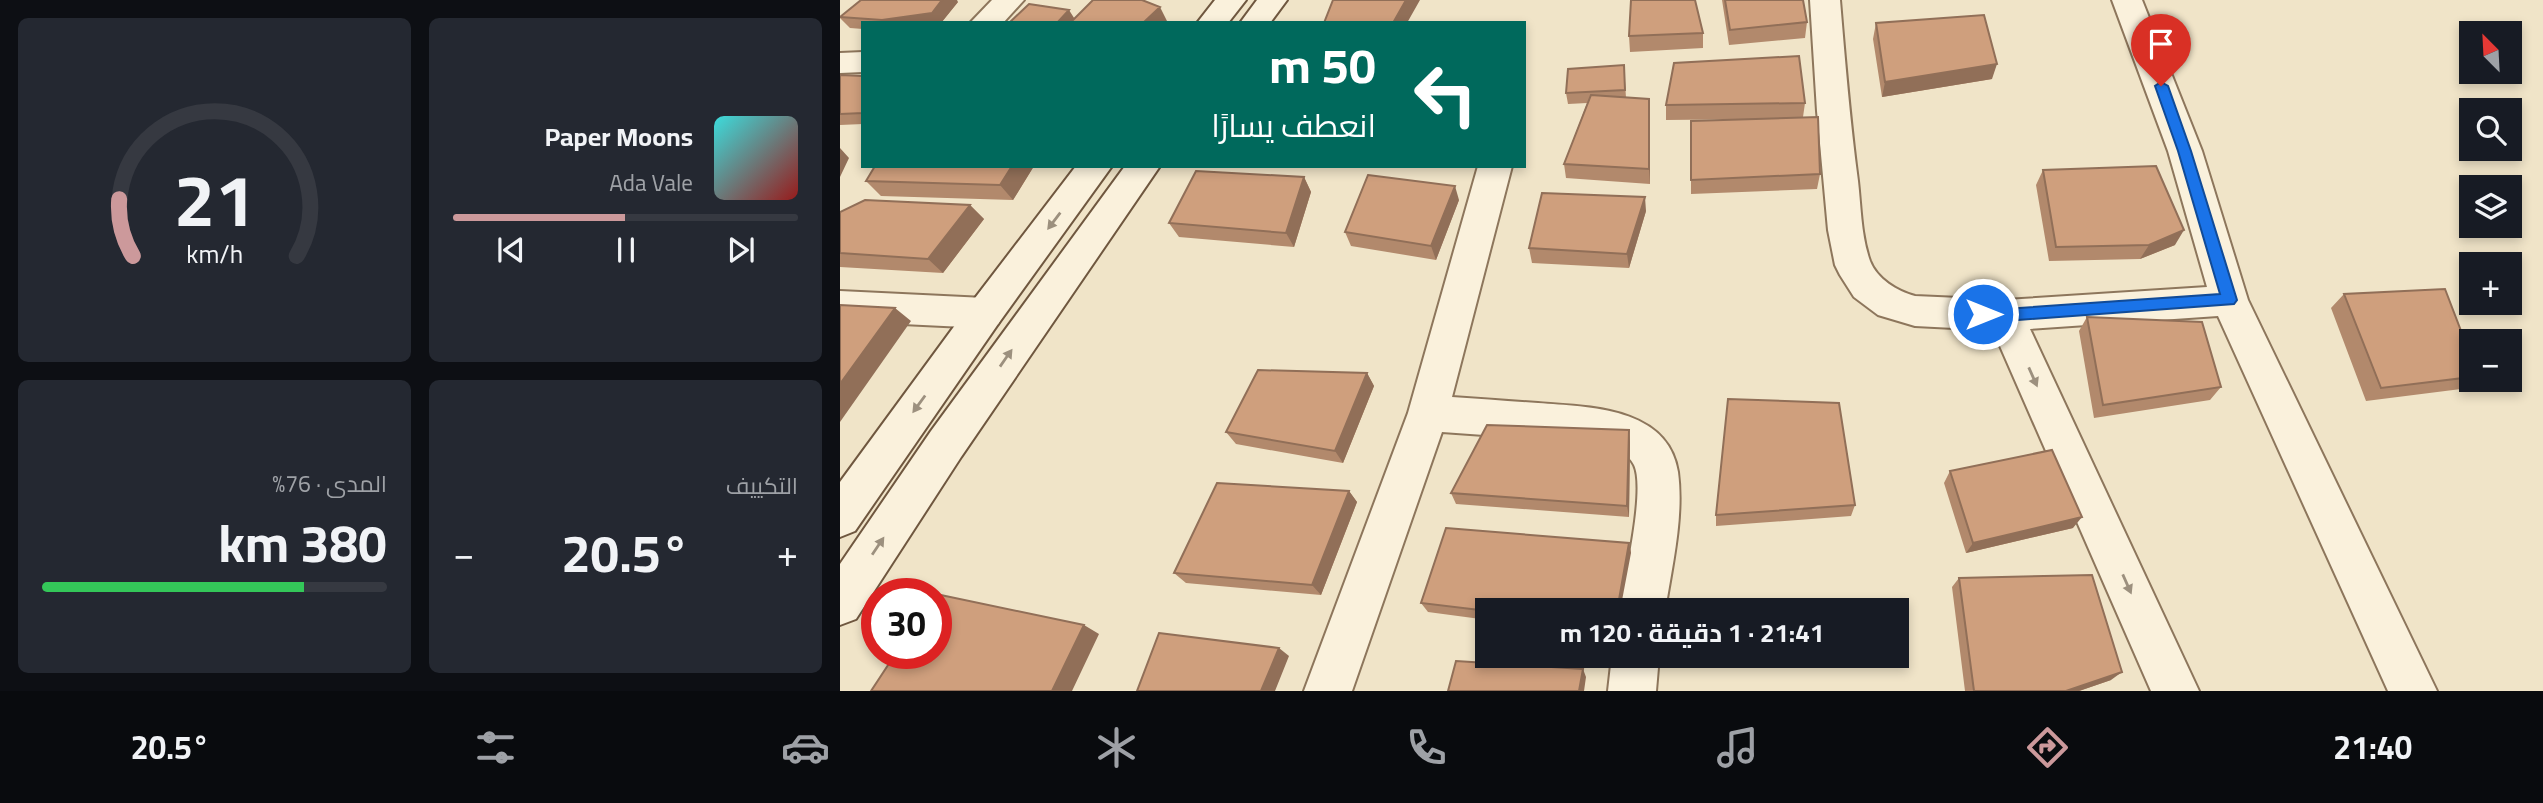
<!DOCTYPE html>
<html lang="ar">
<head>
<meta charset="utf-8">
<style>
	body { margin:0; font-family:Georgia,Cairo,serif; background:#242831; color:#f1f3f6; direction:rtl; height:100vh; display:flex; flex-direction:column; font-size:26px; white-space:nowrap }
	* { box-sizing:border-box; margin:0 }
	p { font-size:23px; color:#9ea1a6 }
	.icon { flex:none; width:38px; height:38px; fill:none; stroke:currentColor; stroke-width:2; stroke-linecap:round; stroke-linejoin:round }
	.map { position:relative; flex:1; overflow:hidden; direction:ltr }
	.side { display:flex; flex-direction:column; gap:18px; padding:18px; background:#0d0f14; width:840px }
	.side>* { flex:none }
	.top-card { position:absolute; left:21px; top:21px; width:665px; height:147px; border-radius:0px; box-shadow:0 4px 10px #0003; direction:rtl; background:#00695c; color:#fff; overflow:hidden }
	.needle { width:46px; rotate:336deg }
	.controls { position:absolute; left:1619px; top:21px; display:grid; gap:14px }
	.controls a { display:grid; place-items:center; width:63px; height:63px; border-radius:0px; background:#171b24; box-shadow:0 4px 10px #0003; font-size:35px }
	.speed { position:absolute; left:21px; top:578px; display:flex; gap:14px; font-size:35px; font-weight:700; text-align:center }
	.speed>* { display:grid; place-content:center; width:91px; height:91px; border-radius:50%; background:#171b24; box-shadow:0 4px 10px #0003; line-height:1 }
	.speed .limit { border:10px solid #d22; background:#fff; color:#111 }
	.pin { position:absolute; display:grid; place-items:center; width:60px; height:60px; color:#fff; margin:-72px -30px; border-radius:50% 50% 50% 0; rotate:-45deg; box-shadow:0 0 7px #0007 }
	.pin .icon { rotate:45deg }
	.me { position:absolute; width:77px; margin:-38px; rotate:90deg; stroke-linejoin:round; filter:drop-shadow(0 0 5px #0008) }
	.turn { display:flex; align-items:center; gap:24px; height:147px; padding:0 35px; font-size:32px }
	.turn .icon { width:91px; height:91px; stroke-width:2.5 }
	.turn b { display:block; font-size:49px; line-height:60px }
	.big { font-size:52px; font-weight:700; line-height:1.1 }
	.side .tile { flex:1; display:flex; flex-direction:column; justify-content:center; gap:10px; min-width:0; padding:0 24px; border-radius:10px; background:#242831 }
	.side .dial { align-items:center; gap:0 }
	.dial svg { height:182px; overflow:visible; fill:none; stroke:#363941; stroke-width:7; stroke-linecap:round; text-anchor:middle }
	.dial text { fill:#f1f3f6; stroke:none }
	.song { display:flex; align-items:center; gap:21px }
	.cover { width:84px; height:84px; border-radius:10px; background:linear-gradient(135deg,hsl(180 70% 55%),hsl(0 70% 35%)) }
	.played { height:7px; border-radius:4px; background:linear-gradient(90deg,#cc999b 50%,#363941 50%) }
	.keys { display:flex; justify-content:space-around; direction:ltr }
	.heat { display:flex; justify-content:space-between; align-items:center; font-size:38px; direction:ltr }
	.charge { height:10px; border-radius:5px; background:linear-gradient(90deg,#34c759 76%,#363941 0) }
	.side .tiles { flex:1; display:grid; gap:18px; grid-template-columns:repeat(2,1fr) }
	.trip { position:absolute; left:635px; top:598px; width:434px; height:70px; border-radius:0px; background:#171b24; box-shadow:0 4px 10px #0003; font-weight:700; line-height:70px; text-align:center; direction:rtl }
	.tab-bar { display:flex; height:112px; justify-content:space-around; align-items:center; background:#090b0e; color:#9ea1a6 }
	.tab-bar .icon { width:49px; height:49px }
	.tab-bar .on { color:#cc999b }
	.tab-bar b { font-size:32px; color:#f1f3f6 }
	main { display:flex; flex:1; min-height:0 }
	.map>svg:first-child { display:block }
</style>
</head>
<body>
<main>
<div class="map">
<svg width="1703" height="691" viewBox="0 0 1703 691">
	<rect width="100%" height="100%" fill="#f0e4c8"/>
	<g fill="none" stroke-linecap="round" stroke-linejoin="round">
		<defs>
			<path id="street" d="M152,0H184L163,23H130Z
				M970,0H1000C1005,61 1010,121 1018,181C1021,207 1021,236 1030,261C1037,279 1057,291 1075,296L1165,300L1367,287L1328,151L1272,0H1302L1362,151L1408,300L1597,691H1548L1378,316L1190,329L1359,691H1311L1153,330L1075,326L1038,315L1014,297L1000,275L995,265L988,230L977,111Z
				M23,52V72L0,73V53Z
				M638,166H672L612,397C641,399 669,401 698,403C749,407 828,407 838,472C844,517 832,566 825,611H779C784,581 806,490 794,465C788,452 771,447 758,443L602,432L512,691H464L568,413Z
				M0,291L145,298L158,302L164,313L158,324L145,328L0,321Z
				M772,656H819L816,691H768Z"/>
			<path id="secondary" d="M375,0H406L388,23H357Z
				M417,0H447L430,23H400Z
				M236,166H272L158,324L15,531L0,537V482L132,302Z
				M285,166H320L121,457L16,619L0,625V564L91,431Z"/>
		</defs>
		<!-- street casing -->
		<use href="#street" stroke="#8d765c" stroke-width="4"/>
		<!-- secondary casing -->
		<use href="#secondary" stroke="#6f573f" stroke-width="4"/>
		<!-- street -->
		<use href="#street" fill="#faf1dc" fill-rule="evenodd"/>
		<!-- secondary -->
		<use href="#secondary" fill="#faf1dc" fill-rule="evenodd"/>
	</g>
	<!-- wall -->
	<path fill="#b2896c" d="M882,0H963L967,22L965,38L889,45Z
		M118,2L101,23H23V29L10,28L0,18Z
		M1036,23L1152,79L1042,97L1033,39Z
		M863,33V48L790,52L789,36Z
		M784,65L786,98L810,115V184L726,178L724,164L747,103L728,104L726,93Z
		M0,75L23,76V124L0,125Z
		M965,103L963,117L980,174L977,189L851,194V121L921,119L826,120V105Z
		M194,166L173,200L41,196L26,181Z
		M1203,170L1335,245L1300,259L1209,261L1196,185Z
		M464,177L471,192L454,247L339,237L329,223Z
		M619,200L596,260L511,246L505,232Z
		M130,205L144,219L103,273L0,267V212Z
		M806,211L789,268L692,263L689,248Z
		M1504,294L1631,357V380H1633L1621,389L1526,401L1491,308Z
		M1247,317L1381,387L1370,400L1254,418L1239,331Z
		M527,373L534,386L503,463L396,444L386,432Z
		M789,430L790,442L789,517L616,504L611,493Z
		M1110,471L1233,528L1126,553L1104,483Z
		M509,491L517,502L481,595L346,583L334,573Z
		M1015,505L1011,516L876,526V515Z
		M789,543L791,553L648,611V620L588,612L581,603Z
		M1119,578L1271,680L1239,691H1125L1112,587Z"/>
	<!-- shaded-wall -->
	<path fill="#916f58" d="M102,0H117L118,2L101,23H44L42,20Z
		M566,0H580L567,23H553Z
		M320,7L328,23H303Z
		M229,10L236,21L235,23H217Z
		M1157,64L1152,79L1042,97L1045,82Z
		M809,99L810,115V184L809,169Z
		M0,148L9,158L0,177Z
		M172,166H194L173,200L160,185Z
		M464,177L471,192L454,247L446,233Z
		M615,186L619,200L596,260L591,246Z
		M805,197L806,211L789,268L787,254Z
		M130,205L144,219L103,273L88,259Z
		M1344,230L1335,245L1300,259L1309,245Z
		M55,308L71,321L0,422V384Z
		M527,373L534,386L503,463L495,451Z
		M789,430L790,442L789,517L787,506Z
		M509,491L517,502L481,595L472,585Z
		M1242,517L1233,528L1126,553L1133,543Z
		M789,543L791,553L780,611H777Z
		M244,625L259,634L232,691H212Z
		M439,648L449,656L435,691H421Z
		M743,669L746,677L744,691H739Z
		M1282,672L1271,680L1239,691H1226Z"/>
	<!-- building -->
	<path fill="#cf9f7d" stroke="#916f58" stroke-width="2" d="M21,0H102L92,13L42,20L0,17Z
		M253,0H302L320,7L303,23H230Z
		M493,0H566L553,23H484Z
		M791,0H855L863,33L789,36Z
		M885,0H963L967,22L890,30Z
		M189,4L229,10L217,23H169Z
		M1144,15L1157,64L1045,82L1036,23Z
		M959,56L965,103L826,105L834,63Z
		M784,65L785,90L726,93L728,69Z
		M0,75L23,76V113L0,114Z
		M751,95L809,99V169L724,164Z
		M978,117L980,174L851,180V121Z
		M35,166H172L160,185L26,181Z
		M1316,166L1344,230L1309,245L1216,247L1203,170Z
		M356,171L464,177L446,233L329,223Z
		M528,175L615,186L591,246L505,232Z
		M702,193L805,197L787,254L689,248Z
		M25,200L130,205L88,259L0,253V212Z
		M1605,289L1631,357V377L1541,388L1504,294Z
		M0,305L55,308L0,384Z
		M1247,317L1362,322L1381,387L1263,405Z
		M418,370L527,373L495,451L386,432Z
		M888,399L999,403L1015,505L876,515Z
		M647,425L789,430L787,506L611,493Z
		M1212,450L1242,517L1133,543L1110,471Z
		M377,483L509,491L472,585L334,573Z
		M606,528L789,543L777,611H648L581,603Z
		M1252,575L1282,672L1226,691H1134L1119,578Z
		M96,594L244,625L212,691H31L56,653H96Z
		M319,633L439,648L421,691H297Z
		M616,661L743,669L739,691H608Z"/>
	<!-- one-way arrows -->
	<defs><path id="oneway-solid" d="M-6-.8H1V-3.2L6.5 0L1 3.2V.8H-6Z" transform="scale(1.75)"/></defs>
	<g fill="#9c907e">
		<use href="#oneway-solid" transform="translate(214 221) rotate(127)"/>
		<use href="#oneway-solid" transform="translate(166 358) rotate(-55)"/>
		<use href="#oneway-solid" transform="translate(1193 377) rotate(66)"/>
		<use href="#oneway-solid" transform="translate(79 404) rotate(126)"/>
		<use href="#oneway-solid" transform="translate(38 546) rotate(-56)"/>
		<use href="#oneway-solid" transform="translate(1287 584) rotate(66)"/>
	</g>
	<!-- route -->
	<path fill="#1a73e8" stroke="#114b97" stroke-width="2" d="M1321,82L1328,86L1351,151L1397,300L1394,304L1165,321L1137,318L1135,314L1137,309H1165L1380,294L1338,151L1315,86Z"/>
</svg>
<div class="controls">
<a><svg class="needle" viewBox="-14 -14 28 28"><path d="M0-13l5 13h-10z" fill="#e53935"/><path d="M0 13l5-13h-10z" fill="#9ea1a6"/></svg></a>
<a><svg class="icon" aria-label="search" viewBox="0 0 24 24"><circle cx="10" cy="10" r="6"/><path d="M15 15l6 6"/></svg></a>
<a><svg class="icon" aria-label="layers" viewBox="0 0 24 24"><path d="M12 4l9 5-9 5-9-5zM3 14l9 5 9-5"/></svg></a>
<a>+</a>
<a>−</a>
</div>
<div class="speed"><div class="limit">30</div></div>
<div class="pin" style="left:1321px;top:86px;background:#d93025"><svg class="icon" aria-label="arrive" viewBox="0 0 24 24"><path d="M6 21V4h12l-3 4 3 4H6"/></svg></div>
<svg class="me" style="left:1143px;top:314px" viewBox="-20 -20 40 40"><circle r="17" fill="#1a73e8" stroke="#fff" stroke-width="3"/><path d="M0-11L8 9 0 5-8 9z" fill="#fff"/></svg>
<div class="trip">21:41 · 1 دقيقة · 120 m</div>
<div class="top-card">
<div class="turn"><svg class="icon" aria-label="left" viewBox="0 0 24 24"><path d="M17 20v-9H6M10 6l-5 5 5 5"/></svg><div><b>50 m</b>انعطف يسارًا</div></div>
</div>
</div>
<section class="side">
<div class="tiles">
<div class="tile">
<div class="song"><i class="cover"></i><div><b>Paper Moons</b><p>Ada Vale</p></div></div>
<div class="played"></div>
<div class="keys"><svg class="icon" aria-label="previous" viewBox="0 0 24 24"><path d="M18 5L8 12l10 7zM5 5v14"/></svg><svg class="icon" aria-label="pause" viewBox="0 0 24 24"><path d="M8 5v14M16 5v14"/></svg><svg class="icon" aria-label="next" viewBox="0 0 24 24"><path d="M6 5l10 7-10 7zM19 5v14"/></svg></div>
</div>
<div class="tile dial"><svg viewBox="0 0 100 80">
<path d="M14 69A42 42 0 1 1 86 69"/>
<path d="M14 69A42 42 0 0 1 8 44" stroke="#cc999b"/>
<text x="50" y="56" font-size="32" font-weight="700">21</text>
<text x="50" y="72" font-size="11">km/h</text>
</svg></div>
<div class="tile"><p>التكييف</p>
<div class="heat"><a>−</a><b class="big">20.5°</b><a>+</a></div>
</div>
<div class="tile"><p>المدى · 76%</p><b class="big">380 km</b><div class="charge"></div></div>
</div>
</section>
</main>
<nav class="tab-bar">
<b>21:40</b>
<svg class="icon on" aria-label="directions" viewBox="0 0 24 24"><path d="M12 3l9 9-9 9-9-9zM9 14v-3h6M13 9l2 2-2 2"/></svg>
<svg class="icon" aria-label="music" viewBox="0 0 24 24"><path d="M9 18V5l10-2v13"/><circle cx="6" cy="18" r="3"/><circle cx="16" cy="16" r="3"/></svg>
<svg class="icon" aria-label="phone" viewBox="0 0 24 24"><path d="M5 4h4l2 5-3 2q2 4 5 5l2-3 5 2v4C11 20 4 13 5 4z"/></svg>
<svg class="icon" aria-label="climate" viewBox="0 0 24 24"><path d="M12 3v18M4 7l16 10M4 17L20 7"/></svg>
<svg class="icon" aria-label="car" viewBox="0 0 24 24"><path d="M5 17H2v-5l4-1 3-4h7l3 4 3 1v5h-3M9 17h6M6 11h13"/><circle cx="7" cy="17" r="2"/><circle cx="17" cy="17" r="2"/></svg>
<svg class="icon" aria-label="filters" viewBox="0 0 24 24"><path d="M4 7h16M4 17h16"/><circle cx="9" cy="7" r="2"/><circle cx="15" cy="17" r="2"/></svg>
<b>20.5°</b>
</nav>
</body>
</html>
